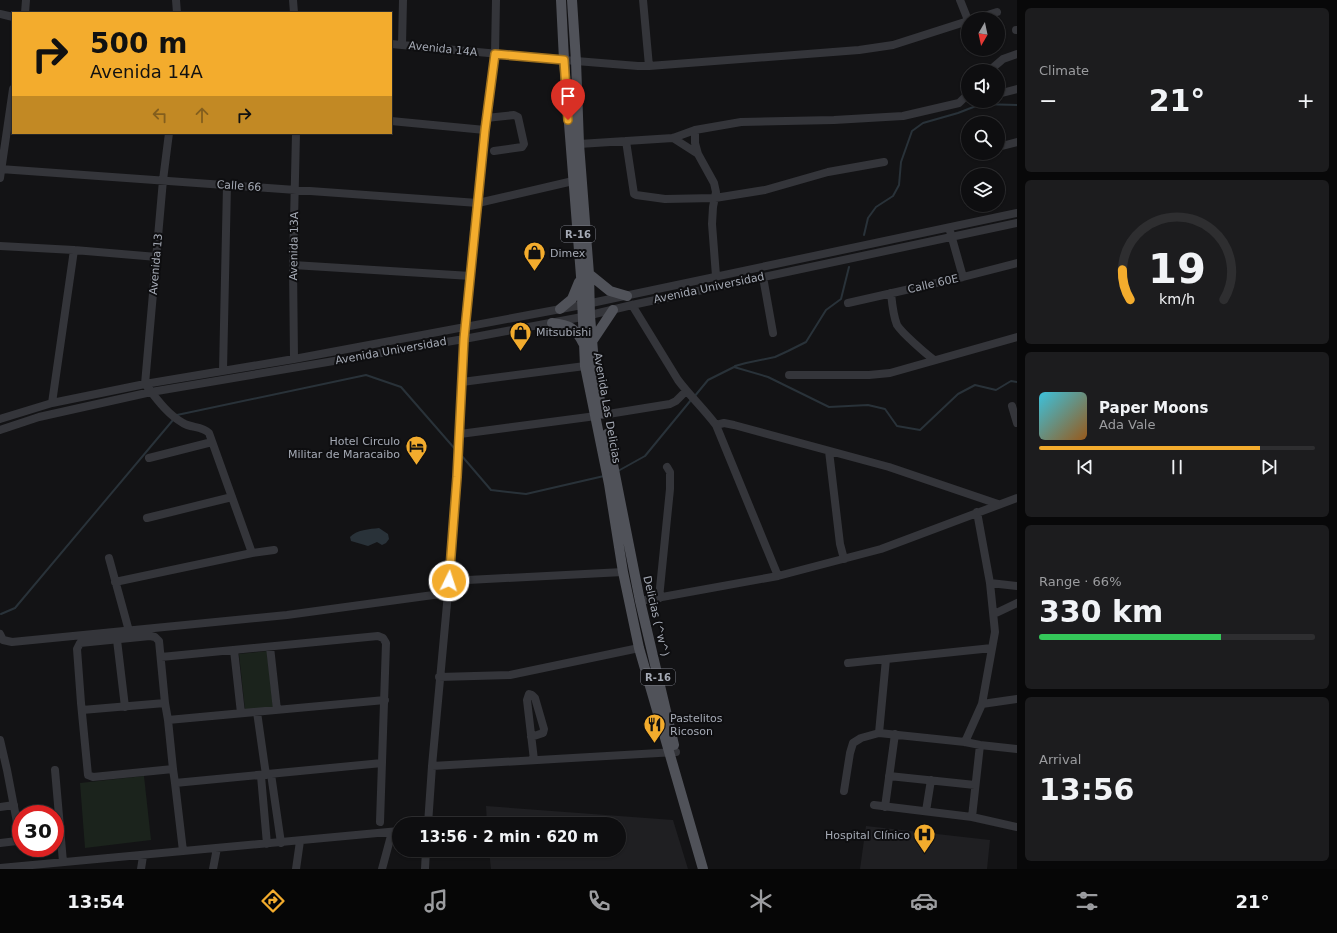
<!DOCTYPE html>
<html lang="en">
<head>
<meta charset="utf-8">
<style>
	body { margin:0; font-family:"DejaVu Sans",sans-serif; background:#1c1c1e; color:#f1f3f6; height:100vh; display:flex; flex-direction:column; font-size:15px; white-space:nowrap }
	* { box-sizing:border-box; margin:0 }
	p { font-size:13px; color:#9b9c9f }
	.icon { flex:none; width:22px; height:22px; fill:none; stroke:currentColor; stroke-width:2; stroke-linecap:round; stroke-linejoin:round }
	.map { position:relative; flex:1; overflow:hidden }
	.side { display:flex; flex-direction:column; gap:8px; padding:8px; background:#080809; width:320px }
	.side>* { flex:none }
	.top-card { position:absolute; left:12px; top:12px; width:380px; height:122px; border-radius:0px; box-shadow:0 1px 3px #0004,0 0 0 1px #2e2e30; background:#f3ac2d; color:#111; overflow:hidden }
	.needle { width:26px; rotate:189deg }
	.fabs { position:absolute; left:961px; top:12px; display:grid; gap:8px }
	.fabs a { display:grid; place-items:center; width:44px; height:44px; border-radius:50%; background:#0e0e10; box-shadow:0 1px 3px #0004,0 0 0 1px #2e2e30; font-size:20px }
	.speed { position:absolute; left:12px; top:805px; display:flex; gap:8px; font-size:20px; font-weight:700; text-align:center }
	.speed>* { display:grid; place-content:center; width:52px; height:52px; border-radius:50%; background:#0e0e10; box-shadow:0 1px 3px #0004,0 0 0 1px #2e2e30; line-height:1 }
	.speed .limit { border:6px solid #d22; background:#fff; color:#111 }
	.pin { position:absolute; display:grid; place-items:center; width:34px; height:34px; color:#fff; margin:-41px -17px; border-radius:50% 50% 50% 0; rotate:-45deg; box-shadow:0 0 4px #0007 }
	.pin .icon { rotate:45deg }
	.me { position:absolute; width:44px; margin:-22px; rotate:4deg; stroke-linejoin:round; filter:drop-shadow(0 0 3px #0008) }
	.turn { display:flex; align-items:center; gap:14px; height:84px; padding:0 12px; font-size:18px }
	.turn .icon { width:52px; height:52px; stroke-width:2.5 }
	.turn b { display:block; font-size:28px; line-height:34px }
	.lanes { display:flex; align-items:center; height:38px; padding:0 12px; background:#0003; justify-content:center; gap:20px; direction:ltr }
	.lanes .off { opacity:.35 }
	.big { font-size:30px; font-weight:700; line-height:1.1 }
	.side .card { flex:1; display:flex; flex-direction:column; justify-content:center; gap:6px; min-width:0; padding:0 14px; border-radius:6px; background:#1c1c1e }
	.side .dial { align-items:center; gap:0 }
	.dial svg { height:104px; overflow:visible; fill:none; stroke:#2e2e30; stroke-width:7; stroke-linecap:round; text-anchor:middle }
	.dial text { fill:#f1f3f6; stroke:none }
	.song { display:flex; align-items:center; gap:12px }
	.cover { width:48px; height:48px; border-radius:6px; background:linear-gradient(135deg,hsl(190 70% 55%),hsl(30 70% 35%)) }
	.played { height:4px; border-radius:2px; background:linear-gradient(90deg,#f3ac2d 80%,#2e2e30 80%) }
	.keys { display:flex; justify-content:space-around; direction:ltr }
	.heat { display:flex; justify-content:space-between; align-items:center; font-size:22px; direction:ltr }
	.charge { height:6px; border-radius:3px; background:linear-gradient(90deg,#34c759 66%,#2e2e30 0) }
	.trip { position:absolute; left:392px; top:817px; width:234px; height:40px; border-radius:20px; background:#0e0e10; box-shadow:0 1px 3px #0004,0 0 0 1px #2e2e30; font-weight:700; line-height:40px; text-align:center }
	.menu { display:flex; height:64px; justify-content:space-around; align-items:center; background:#060606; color:#9b9c9f }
	.menu .icon { width:28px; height:28px }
	.menu .selected { color:#f3ac2d }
	.menu b { font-size:18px; color:#f1f3f6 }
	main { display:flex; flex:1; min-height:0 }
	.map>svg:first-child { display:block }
</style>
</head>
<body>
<main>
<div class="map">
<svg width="1017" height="869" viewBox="0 0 1017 869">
	<rect width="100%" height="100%" fill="#131315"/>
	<!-- built -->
	<path fill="#1f1f22" d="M486,806L673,820L688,869H491L489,850H619V824H487Z
		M866,826L990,840L987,869H860Z"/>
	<!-- green -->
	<path fill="#1b231c" d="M267,651L273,707L245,710L239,654Z
		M144,776L151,840L85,848L80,783Z"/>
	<!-- water -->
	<path fill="#293239" d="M379,528L388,534L389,539L386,543L382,545L377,542L368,546L351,541L350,537C356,530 370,529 379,528Z"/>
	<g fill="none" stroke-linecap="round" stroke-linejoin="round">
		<!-- stream -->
		<path stroke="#293239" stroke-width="2" d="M864,235L868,218L876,207L893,196L899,185L901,162L912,131L923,123L958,113L981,104L1017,105
			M735,366L746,363L775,357L788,351L806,342L826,310L841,299L849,267
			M694,397L708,380L734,367L768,377L829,407L868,405L885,409L897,426L920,430L958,394L975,385L996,390L1011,381L1017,382
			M176,417L177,415L366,375L401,387L455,449
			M461,455L491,490L526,494L604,476
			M618,471L645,456L691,400
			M1,614L15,608L173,420"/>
		<!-- minor -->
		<path stroke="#34353a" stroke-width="8" d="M176,0L177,13
			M293,0L294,13
			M403,0L402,45L576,61L638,66H649L859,50L893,45L968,21
			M643,0L649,66
			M960,0L968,20
			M25,13L26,0
			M0,14L13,17
			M975,19L997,12
			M1016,30H1017
			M391,44L402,45
			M989,71L1003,59L1017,54
			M998,94L1017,89
			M486,118L514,115L518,117L524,144L522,147L494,151
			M391,121L485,130
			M695,130V143L698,154
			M673,138L698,154L714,183L716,192L713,207L712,224L716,276
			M626,141L634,194L636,195L665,199L715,198L765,190L828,172L884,162
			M579,144L673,138L695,130L741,122L834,120L903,116L959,103L968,94
			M998,147L1017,142
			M0,169L478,203L573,181
			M0,178L13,89
			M950,231L963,277
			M0,246L74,250L157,257
			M293,265L471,276
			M763,277L773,333
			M891,293C892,303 893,315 897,325C902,333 925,353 934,360
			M848,303L963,277L1017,263
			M632,305L678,380C690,396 704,409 716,425L778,576
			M294,359L293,265L296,133
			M223,371L227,185
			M789,375H869L890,373L1017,337
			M462,382L585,366
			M52,403L74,250
			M1012,406L1017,423
			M602,415L670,404L676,401L686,391
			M0,419L52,403L145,384L294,359L582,305L1017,213
			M716,425L724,423L734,425L889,467L998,504
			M0,430L39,417L151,392L464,339L582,317L632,305L1017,223
			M460,434L596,416
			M829,451L840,544L844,559
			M149,458L212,442
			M147,518L232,497
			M252,553L274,550
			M109,558L129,631
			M449,581L623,572
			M115,582L252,553L209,433C202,426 191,428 183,423C167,414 156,398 145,384L163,180L169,133
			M990,583L1017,586
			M659,598L670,489V472L667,467
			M640,601L778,576L881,549L1017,498
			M994,614L1017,603
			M0,634L3,640L12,642L287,615L448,593
			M117,640L125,707
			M270,647L277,710
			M234,650L241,713
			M161,657L378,636L383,638L386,643L380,822
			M848,663L992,648
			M439,677L510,675L639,648
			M982,704L1017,699
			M82,710L165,703
			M257,712L266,775
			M168,720L385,700
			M879,733L886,659
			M531,737L543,733L544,729L535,698L532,695L529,694L527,700L534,760
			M0,740L7,770L20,838L17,841L0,843
			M965,742L982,704L995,632L990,583L977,512
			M432,766L676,752
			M173,769L93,777L88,775L81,703L77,649L80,643L150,636L155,637L159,641L165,703L168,720L173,769L175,783L382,763
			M55,770L63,862
			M271,774L281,843
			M261,776L267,844
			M889,776L975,785
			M175,783L183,851
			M844,791L850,753L853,743L861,738L879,733L965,742L980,745L1017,749
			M874,805L972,817L1017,827
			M0,807L14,805
			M885,807L895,734
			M926,811L931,780
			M972,817L980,745
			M428,824L432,766L448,593L457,477L464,339L485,130L495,54L496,0
			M0,868L399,831
			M141,869L143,856
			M213,869L217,848
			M296,869L300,841
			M382,869L392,832
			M425,869L426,850"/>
		<!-- major -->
		<path stroke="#505259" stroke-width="10" d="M561,0L564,60L581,276L585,366L609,484L623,572L639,648L703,869
			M572,0L576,61L579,144L589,274L590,316L594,363L602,413
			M589,274L610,291L627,296
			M560,309L572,299L579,282
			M552,323C569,325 575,327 583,343
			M593,340L613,310
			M607,434L640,601L674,745"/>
	</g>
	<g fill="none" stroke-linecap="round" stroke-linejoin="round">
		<defs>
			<path id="route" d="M449,581L457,477L464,339L485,130L495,54L564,60L568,120"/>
		</defs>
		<!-- route casing -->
		<use href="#route" stroke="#9e701d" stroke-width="10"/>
		<!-- route -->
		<use href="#route" stroke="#f3ac2d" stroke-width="7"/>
	</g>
	<!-- icons -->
	<defs>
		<symbol id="shop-pin" viewBox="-11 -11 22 30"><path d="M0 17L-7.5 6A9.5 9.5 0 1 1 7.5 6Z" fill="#f3ac2d" stroke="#0e0e10"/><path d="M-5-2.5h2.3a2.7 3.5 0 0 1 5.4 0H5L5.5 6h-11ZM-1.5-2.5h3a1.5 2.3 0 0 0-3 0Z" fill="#111"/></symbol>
		<symbol id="hotel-pin" viewBox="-11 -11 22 30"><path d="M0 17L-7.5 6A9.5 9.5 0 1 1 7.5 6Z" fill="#f3ac2d" stroke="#0e0e10"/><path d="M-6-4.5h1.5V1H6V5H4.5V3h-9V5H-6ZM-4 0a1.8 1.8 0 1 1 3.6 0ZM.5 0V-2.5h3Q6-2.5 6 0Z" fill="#111"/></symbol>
		<symbol id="restaurant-pin" viewBox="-11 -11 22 30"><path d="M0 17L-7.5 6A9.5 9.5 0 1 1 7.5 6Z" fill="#f3ac2d" stroke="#0e0e10"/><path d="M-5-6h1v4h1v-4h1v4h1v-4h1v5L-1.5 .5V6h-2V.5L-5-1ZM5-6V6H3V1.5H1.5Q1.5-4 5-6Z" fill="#111"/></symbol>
		<symbol id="hospital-pin" viewBox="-11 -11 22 30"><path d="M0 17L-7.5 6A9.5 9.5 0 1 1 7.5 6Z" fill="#f3ac2d" stroke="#0e0e10"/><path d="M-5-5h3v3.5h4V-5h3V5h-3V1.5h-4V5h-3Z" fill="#111"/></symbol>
	</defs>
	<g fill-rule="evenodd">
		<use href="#shop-pin" x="522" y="240" width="25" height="34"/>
		<use href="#shop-pin" x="508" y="320" width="25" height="34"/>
		<use href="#hotel-pin" x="404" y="434" width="25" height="34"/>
		<use href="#restaurant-pin" x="642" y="712" width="25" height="34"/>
		<use href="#hospital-pin" x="912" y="822" width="25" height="34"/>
	</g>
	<g text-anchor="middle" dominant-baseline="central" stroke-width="4" stroke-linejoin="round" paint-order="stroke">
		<!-- shield labels -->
		<g fill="#0e0e10" stroke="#787b84" stroke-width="1">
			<rect x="561" y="226" width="34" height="16" rx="3"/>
			<rect x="641" y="669" width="34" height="16" rx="3"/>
		</g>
		<g font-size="10" font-weight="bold" fill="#a5aab5">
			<text x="578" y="234">R-16</text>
			<text x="658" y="677">R-16</text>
		</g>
		<!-- street labels -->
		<g font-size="11" fill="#a5aab5" stroke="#0e0e10">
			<text transform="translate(443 49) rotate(6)">Avenida 14A</text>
			<text transform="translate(239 186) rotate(4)">Calle 66</text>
			<text transform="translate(294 246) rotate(-89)">Avenida 13A</text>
			<text transform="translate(156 264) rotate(-85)">Avenida 13</text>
			<text transform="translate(933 284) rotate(-13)">Calle 60E</text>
			<text transform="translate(709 288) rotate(-12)">Avenida Universidad</text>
			<text transform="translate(391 351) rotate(-10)">Avenida Universidad</text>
			<text transform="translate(607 408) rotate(80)">Avenida Las Delicias</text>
			<text transform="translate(656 616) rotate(77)">Delicias (^w^)</text>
		</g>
		<!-- poi labels -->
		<g font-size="11" fill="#a5aab5" stroke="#0e0e10" text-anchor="start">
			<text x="550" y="253">Dimex</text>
			<text x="536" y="332">Mitsubishi</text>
			<text x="400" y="441" text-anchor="end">Hotel Circulo<tspan x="400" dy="13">Militar de Maracaibo</tspan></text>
			<text x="670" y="718">Pastelitos<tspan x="670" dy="13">Ricoson</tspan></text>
			<text x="910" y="835" text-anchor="end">Hospital Clínico</text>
		</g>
	</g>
</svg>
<div class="fabs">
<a><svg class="needle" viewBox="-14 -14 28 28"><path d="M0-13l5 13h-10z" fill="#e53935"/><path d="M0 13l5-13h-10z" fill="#9b9c9f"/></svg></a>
<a><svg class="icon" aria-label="sound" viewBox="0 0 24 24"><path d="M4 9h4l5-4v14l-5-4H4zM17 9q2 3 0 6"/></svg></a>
<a><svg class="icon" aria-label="search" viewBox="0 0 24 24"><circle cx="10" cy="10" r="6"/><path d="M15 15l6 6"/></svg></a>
<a><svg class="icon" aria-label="layers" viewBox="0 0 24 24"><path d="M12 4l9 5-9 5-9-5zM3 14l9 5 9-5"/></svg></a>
</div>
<div class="speed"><div class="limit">30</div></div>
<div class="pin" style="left:568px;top:120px;background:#d93025"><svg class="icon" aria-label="arrive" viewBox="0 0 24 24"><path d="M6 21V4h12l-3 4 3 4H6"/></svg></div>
<svg class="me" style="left:449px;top:581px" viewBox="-20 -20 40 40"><circle r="17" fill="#f3ac2d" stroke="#fff" stroke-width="3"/><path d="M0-11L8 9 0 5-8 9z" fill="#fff"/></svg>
<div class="trip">13:56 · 2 min · 620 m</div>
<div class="top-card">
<div class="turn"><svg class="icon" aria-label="right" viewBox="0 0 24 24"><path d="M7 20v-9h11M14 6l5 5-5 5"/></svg><div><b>500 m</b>Avenida 14A</div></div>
<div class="lanes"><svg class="icon off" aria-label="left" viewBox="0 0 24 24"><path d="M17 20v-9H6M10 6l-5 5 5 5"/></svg><svg class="icon off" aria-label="ahead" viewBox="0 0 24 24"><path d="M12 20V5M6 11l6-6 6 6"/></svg><svg class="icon" aria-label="right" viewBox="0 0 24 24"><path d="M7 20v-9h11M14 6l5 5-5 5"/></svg></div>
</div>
</div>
<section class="side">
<div class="card"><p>Climate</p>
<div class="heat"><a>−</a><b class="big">21°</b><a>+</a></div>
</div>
<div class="card dial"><svg viewBox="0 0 100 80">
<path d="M14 69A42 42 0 1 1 86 69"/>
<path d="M14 69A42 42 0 0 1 8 46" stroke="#f3ac2d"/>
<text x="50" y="56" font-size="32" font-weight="700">19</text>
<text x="50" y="72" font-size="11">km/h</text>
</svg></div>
<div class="card">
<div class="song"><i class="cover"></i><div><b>Paper Moons</b><p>Ada Vale</p></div></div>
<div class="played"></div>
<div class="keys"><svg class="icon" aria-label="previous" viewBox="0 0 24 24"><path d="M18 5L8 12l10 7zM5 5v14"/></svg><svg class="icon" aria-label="pause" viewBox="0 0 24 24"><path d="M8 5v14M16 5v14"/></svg><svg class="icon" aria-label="next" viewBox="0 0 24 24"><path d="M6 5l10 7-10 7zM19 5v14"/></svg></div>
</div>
<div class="card"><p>Range · 66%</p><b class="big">330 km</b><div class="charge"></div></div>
<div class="card"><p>Arrival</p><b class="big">13:56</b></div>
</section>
</main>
<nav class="menu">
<b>13:54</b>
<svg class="icon selected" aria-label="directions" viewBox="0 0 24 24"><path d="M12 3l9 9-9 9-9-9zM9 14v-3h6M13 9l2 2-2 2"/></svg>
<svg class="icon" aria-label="music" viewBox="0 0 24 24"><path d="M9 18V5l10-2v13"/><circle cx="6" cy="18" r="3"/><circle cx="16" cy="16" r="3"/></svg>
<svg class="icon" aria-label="phone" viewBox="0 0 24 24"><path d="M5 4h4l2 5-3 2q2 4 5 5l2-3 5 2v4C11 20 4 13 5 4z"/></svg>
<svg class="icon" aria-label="climate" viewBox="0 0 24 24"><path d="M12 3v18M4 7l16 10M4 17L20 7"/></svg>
<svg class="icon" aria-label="car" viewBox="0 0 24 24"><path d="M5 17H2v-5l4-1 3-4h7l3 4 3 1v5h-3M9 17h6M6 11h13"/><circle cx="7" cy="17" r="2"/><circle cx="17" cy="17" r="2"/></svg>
<svg class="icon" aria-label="filters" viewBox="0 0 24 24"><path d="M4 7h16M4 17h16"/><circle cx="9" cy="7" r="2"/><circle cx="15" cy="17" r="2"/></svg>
<b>21°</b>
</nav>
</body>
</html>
